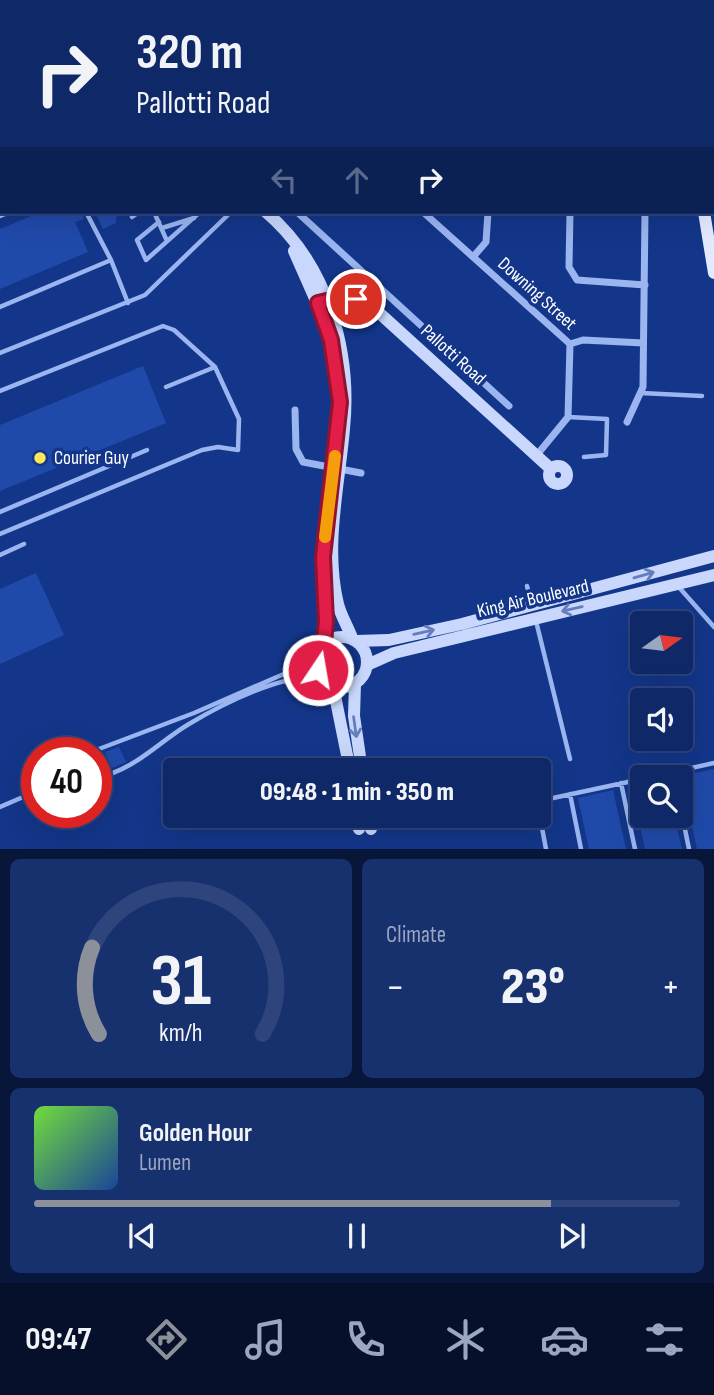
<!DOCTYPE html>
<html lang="en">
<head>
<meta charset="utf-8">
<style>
	body { margin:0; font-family:"Sofia Sans Condensed",sans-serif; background:#17306e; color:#f1f3f6; height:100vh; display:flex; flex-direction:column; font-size:26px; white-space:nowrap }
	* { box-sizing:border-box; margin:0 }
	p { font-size:23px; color:#9ba6c0 }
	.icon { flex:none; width:38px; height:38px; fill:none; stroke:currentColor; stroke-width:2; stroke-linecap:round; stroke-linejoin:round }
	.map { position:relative; height:849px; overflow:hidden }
	.panel { display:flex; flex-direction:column; gap:10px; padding:10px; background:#081639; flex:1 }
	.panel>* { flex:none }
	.guide { position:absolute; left:0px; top:0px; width:714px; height:214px; box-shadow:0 7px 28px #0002,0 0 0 2px #2e447c; background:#0e2868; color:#f1f3f6; overflow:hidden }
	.needle { width:46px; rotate:76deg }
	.controls { position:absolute; left:630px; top:611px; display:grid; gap:14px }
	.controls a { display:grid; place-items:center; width:63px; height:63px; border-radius:7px; background:#0e2868; box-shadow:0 7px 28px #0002,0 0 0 2px #2e447c; font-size:35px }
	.speed { position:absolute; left:21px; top:737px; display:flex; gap:14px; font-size:35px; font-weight:700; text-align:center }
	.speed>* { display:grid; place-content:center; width:91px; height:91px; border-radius:50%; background:#0e2868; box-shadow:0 7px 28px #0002,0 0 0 2px #2e447c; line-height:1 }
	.speed .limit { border:10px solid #d22; background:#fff; color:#111 }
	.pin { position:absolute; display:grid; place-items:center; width:60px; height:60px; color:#fff; margin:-30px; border:4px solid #fff; border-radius:50%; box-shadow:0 2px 7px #0007 }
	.me { position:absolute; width:77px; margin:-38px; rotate:12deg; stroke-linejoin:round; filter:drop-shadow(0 0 5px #0008) }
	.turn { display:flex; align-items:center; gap:24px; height:147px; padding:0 21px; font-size:32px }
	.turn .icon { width:91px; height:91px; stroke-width:2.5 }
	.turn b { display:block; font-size:49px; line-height:60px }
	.lanes { display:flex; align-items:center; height:66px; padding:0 21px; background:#0003; justify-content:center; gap:35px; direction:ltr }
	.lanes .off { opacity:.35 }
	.big { font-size:52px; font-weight:800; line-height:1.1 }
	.panel .tile { flex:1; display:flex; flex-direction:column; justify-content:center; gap:10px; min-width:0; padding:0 24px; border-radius:10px; background:#17306e }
	.panel .dial { align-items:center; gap:0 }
	.dial svg { height:182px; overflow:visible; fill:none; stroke:#2e447c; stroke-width:7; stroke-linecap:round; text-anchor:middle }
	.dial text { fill:#f1f3f6; stroke:none }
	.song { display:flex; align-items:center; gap:21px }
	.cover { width:84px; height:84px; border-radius:10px; background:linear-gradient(135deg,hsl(100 70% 55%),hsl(220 70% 35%)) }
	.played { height:7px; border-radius:4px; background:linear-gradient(90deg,#8c9099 80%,#2e447c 80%) }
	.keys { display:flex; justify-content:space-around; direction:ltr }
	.heat { display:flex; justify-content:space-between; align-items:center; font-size:38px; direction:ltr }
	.panel .tiles { flex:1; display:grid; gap:10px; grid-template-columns:1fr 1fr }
	.tile:last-child { grid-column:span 2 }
	.trip { position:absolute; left:163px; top:758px; width:388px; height:70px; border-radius:7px; background:#0e2868; box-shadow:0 7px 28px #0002,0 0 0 2px #2e447c; font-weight:800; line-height:70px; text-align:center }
	.tabs { display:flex; height:112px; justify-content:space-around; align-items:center; background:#06102a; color:#9ba6c0 }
	.tabs .icon { width:49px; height:49px }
	.tabs .on { color:#8c9099 }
	.tabs b { font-size:32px; color:#f1f3f6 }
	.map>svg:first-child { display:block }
</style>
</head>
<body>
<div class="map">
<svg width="714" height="849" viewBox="0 0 714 849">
	<rect width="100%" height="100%" fill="#13368a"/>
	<!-- building -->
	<path fill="#204aaa" d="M41,212H81L84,219L75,222L88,252L0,289V229Z
		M91,212H124L116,217V223L103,229L96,214L93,215Z
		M143,366L166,423L0,491V425Z
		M36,573L64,635L0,664V589Z
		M119,747L126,762L112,768L105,752Z
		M714,769V849H697L681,776Z
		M642,784V816H674L682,849H645L631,786Z
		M613,790L626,849H589L578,798Z"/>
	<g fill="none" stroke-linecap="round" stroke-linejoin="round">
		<!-- lane -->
		<path stroke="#9ab5f0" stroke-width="4.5" d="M0,17L2,19
			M0,27H2
			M0,172H2
			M86,212L111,260L128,303
			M154,212L167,241
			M0,216L10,212
			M132,217L139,212
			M159,222L137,240L146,260L200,212
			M162,228L194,218
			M0,307L111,260
			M0,353L145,295L231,212
			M166,387L215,367
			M0,391L163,326L174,330L215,367L239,419L238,450L218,447L202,450L0,534
			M641,393L702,396
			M568,417L607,419L606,455L584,457
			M0,512L147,450
			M0,555L24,544
			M677,585L714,627
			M527,586L531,602
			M536,621L570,759
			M91,752L194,713L293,670L318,651
			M651,777L714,763
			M96,778C135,770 157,743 189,724C224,703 282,674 321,677
			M621,783L635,849
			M570,794L581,849
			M539,801L642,779
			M0,807L37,791
			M681,810L689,849
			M539,812L546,849"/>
		<!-- street -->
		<path stroke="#9ab5f0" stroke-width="7" d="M63,0L65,2
			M190,0L192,2
			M395,0V2
			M486,0L487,2
			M697,0V2
			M450,2L454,0
			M712,39H714
			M0,189L2,188
			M297,212L509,406
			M423,212L570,344L568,417L536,456
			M570,212L569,267L577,280L645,285
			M473,257L486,242L488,212
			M570,344L583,340L643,343
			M295,410L296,449L303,462L361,473
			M627,422L643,387L645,212"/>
		<!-- secondary -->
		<path stroke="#c8d7fb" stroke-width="12" d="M34,0L36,2
			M266,212C327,264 352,350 344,429C339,486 324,547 338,604C341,616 348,627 352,638
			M294,251L325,321
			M319,303L348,297L376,310L551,469
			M549 475a9 9 0 1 1 18 0a9 9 0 1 1-18 0Z
			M317 662a25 25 0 1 1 50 0a25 25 0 1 1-50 0Z
			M356,641L389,640L462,624L714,556
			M324,643C328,604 322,565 327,525
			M367,665L394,653L714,575
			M355,684L354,716L362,770
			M333,686L350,770
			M357,816L359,829
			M369,816L371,829"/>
		<!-- primary -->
		<path stroke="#e3eaff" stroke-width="12" d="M670,0V2
			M685,0V2
			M712,171L714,182
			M704,212L714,273"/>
	</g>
	<!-- one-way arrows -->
	<defs><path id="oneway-shaft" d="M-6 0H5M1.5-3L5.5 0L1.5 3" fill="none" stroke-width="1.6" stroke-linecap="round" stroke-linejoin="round" transform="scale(1.75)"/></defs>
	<g stroke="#647ebd">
		<use href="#oneway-shaft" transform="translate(644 575) rotate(-16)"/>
		<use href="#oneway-shaft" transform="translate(572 609) rotate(167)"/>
		<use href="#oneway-shaft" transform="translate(424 632) rotate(-13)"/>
		<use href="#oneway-shaft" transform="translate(355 727) rotate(82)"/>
	</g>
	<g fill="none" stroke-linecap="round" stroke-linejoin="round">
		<defs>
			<path id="route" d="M318,670L316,661L324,643L326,621L323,557L340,402L331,340L318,303L340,298L356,299"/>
		</defs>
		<!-- route casing -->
		<use href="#route" stroke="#92132f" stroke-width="18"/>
		<!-- route -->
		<use href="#route" stroke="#e11d48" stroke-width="12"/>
		<!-- slow -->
		<path stroke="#f59e0b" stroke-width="12" d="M325,537L335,456"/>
	</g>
	<!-- markers -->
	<circle fill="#ffe759" stroke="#13368a" stroke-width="2.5" cx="40" cy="458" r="7"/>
	<g text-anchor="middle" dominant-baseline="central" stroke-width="7" stroke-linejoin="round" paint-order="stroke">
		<!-- street labels -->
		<g font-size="19" fill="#fff" stroke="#13368a">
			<text transform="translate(537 294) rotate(42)">Downing Street</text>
			<text transform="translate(453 355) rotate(42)">Pallotti Road</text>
			<text transform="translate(533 599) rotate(-13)">King Air Boulevard</text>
		</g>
		<!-- poi labels -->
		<g font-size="19" fill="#fff" stroke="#13368a" text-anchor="start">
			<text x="54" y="458">Courier Guy</text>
		</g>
	</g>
</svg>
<div class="controls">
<a><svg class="needle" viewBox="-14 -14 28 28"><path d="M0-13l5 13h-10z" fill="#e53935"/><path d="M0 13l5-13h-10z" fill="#9ba6c0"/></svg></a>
<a><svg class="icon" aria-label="sound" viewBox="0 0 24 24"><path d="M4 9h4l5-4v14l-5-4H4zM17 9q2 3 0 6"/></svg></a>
<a><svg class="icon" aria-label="search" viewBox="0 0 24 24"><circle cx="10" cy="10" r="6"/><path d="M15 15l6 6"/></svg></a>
</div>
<div class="speed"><div class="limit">40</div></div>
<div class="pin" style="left:356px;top:299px;background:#d93025"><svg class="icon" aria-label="arrive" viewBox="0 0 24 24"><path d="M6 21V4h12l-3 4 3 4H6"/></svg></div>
<svg class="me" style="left:318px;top:670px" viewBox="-20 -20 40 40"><circle r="17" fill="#e11d48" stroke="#fff" stroke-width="3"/><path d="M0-11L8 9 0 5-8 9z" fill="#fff"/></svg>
<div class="trip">09:48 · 1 min · 350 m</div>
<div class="guide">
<div class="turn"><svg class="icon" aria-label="right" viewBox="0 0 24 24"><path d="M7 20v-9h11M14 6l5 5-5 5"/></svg><div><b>320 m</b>Pallotti Road</div></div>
<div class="lanes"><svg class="icon off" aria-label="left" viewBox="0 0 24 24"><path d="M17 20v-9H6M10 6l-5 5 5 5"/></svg><svg class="icon off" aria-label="ahead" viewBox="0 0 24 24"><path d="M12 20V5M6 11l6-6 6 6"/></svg><svg class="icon" aria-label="right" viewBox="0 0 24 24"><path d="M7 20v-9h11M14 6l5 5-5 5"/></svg></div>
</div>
</div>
<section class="panel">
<div class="tiles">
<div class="tile dial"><svg viewBox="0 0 100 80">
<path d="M14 69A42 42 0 1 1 86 69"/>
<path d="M14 69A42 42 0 0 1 11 31" stroke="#8c9099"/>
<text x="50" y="56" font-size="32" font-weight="700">31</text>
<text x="50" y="72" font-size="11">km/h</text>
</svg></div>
<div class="tile"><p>Climate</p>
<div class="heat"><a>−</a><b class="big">23°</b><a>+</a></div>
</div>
<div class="tile">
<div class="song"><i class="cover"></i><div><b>Golden Hour</b><p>Lumen</p></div></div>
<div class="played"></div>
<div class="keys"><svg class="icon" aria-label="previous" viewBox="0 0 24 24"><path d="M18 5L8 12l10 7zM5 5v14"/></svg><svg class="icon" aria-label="pause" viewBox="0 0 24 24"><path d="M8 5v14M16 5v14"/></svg><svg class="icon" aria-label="next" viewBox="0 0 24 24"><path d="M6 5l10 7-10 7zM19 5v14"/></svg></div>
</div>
</div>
</section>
<nav class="tabs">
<b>09:47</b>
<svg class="icon on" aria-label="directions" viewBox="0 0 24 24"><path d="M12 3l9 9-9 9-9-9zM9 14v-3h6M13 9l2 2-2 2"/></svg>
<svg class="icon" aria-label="music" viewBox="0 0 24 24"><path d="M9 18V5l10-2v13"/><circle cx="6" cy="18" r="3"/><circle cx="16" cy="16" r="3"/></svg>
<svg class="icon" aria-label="phone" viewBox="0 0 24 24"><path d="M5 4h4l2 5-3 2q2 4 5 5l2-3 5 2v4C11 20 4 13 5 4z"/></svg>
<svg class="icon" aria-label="climate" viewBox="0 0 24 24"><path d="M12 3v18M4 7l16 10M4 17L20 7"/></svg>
<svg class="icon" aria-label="car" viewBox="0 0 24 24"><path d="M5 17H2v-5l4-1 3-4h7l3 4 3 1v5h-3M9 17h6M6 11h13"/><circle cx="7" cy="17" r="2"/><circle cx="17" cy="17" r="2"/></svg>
<svg class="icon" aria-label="filters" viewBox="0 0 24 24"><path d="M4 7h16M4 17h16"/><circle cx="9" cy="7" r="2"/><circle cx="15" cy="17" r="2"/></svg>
</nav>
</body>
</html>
